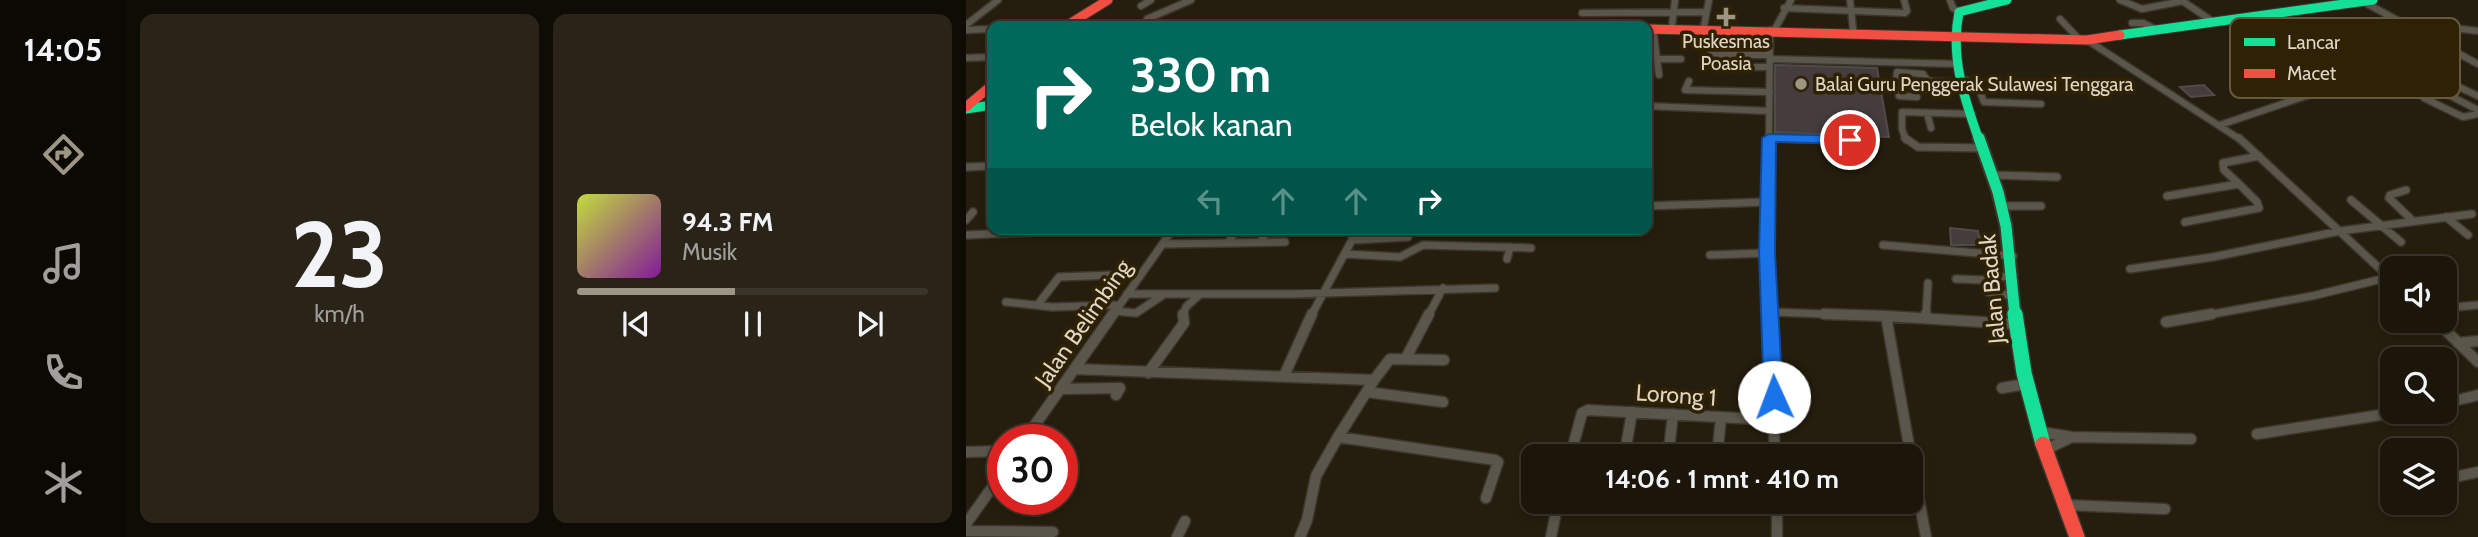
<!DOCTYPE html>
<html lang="id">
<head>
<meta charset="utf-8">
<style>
	body { margin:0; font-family:Cabin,sans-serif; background:#292318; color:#f1f3f6; height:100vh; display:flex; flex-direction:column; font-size:26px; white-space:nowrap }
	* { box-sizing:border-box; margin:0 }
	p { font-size:23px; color:#a09f9c }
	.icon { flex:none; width:38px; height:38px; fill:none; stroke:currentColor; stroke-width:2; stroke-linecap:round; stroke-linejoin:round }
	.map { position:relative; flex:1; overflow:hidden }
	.side { display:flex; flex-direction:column; gap:14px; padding:14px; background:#0f0c06; width:840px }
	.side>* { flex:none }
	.guide { position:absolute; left:21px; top:21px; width:665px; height:214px; border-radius:14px; box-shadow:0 4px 10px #0003,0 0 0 2px #3a352b; background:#00695c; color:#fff; overflow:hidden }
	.tools { position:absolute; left:1414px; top:256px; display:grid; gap:14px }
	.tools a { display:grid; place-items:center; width:77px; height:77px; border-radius:14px; background:#1c160a; box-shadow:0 4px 10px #0003,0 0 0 2px #3a352b; font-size:35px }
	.speed { position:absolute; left:21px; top:424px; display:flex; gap:14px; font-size:35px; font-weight:700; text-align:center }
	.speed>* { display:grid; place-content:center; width:91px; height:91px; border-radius:50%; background:#1c160a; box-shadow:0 4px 10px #0003,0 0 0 2px #3a352b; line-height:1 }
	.speed .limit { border:10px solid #d22; background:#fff; color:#111 }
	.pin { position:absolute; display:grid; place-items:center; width:60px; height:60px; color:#fff; margin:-30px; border:4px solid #fff; border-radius:50%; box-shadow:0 2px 7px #0007 }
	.me { position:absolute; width:77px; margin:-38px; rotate:358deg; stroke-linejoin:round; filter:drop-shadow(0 0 5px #0008) }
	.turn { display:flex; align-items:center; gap:24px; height:147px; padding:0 28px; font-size:32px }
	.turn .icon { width:91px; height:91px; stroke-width:2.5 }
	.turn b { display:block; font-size:49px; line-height:60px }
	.lanes { display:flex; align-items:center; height:66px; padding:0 28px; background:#0003; justify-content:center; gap:35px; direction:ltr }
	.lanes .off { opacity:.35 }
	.side .card { flex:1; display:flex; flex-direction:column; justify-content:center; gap:10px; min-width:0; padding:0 24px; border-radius:14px; background:#292318 }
	.side .dial { align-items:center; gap:0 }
	.dial b { font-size:91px; line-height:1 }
	.song { display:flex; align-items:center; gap:21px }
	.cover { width:84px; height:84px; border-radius:10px; background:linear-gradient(135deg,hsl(70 70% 55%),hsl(290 70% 35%)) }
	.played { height:7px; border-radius:4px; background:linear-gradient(90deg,#9e9685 45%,#3a352b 45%) }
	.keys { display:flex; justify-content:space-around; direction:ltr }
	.side .tiles { flex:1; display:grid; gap:14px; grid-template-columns:repeat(2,1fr) }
	.trip { position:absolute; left:555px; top:444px; width:402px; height:70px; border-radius:14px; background:#1c160a; box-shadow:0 4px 10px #0003,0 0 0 2px #3a352b; font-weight:700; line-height:70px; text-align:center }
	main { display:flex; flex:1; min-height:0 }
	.tabs { display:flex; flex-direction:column; width:126px; justify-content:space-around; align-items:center; background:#0b0904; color:#a09f9c }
	.tabs .icon { width:49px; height:49px }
	.tabs .on { color:#9e9685 }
	.tabs b { font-size:32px; color:#f1f3f6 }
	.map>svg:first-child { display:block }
</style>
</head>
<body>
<main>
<nav class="tabs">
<b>14:05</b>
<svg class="icon on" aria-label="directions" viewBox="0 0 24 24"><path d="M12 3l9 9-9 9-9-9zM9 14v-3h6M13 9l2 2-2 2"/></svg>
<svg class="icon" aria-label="music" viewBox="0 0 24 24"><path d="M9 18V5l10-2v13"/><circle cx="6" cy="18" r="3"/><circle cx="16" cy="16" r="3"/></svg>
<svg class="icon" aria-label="phone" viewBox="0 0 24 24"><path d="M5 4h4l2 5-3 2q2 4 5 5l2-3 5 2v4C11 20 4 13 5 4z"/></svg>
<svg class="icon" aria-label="climate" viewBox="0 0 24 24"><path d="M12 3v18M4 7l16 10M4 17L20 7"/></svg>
</nav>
<section class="side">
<div class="tiles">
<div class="card dial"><b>23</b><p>km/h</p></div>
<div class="card">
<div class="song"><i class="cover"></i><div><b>94.3 FM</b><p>Musik</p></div></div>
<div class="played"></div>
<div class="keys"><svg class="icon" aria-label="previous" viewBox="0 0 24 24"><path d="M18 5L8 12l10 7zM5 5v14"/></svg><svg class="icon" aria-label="pause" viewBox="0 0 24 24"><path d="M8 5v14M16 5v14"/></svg><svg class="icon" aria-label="next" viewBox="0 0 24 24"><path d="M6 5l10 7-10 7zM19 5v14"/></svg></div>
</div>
</div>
</section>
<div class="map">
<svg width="1512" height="537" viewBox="0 0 1512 537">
	<rect width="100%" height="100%" fill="#251e0e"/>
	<!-- building -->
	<path fill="#443c3d" stroke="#504a48" stroke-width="2" d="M809,65L911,68L923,137L809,132Z
		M1238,85L1248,95L1225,97L1214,87Z
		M984,228L1012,231L1013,237H1019L1020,245H985Z"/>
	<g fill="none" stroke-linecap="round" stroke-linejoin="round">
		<defs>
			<path id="street-far2" d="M884,0L887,29
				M984,0L987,8L993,12
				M1154,0L1176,9L1217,1
				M1215,0L1243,19
				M1398,2L1512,64
				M175,6L185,0
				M818,8L939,13L941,11L938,0
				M616,13L740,12
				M181,19L225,0
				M1094,19L1112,38
				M1437,22L1512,31
				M1166,23H1177L1187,28
				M0,25L32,0
				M291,25L307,26
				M706,26L709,0
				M738,26L743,0
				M810,27L825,0
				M687,28L693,75
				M0,30L26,29
				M1121,40L1275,140
				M744,55H804
				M0,58L26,57
				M690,59H715
				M804,59L992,64
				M780,67H804
				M996,79L1011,84L1018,102L1075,104
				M723,81L719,90L804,92
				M930,84L931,72L957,74L962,81
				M1493,87L1512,96
				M1477,92L1512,110
				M951,97L933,96L930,84L963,86L962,81L997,83
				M1458,98L1497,117L1512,114
				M681,106L803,111
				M961,113L965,128
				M1254,125L1381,82
				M803,138L879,140
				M803,140L804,30
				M940,140L936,129V112L1006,114"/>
			<path id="street-far1" d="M803,138L801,253L803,316
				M808,138L884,140
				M939,138L952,147L1018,148
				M1273,138L1426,280
				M0,167L26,166
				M1027,175L1091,177
				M1440,190L1424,195L1423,198L1447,221
				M1201,196L1273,184L1258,170L1257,163L1293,156
				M1385,200L1435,242
				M681,206L801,202
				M1037,206H1075
				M1480,217L1502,235
				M0,220L7,212
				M1219,222L1293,208L1291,202L1273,184
				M0,235L138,229
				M386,240L442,237
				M295,241L302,229
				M263,242L270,229
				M197,244L319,242
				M917,245L1047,256
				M379,254L434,257L457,245L565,248
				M744,255L801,253
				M541,259L544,247
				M1164,269L1247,257L1374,231L1506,214
				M990,279L1019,280L1047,275
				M1022,292L1048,296
				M161,294H325L529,288
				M40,302L86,307L153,305
				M73,303L93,277L175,274
				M1479,308L1512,305
				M148,311L170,313L197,295
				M803,312L910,316
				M146,316L207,229
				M217,316L220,307L233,295
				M345,316L386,240L388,229
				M462,316L477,288
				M960,316L962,283
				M1236,316L1346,296L1424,277"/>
			<path id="street" d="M803,314L809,457
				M858,314L920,316
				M960,318V314
				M1469,320L1512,362
				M1200,322L1246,314
				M1492,343L1512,341
				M440,358L463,314
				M108,369L408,380L372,437L529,460L532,462L520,498
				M182,373L218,323L217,314
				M318,376L346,314
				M408,380L424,359L478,360
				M1036,388L1060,384
				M95,389L154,388L150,395
				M401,392L477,402
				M1479,403L1512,395
				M666,412L660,447L681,453L703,450L707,414
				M1075,432L1106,437
				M1291,434L1440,411
				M59,439L147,314
				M752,447L755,417
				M1081,449L1106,437L1225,439
				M0,452L37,451
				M604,457L616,413L622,410L809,420
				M945,457L920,316L1049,324
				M945,458L960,537
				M1479,479L1512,472
				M811,502V537
				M1099,505L1199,509
				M0,524L37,472
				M0,531L87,532
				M211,537L219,521
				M334,537L341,520L350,476L372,437
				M585,537L592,502"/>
			<path id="fast-far2" d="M1154,35L1407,0
				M0,109L26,105
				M1013,140C998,98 984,57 993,12L1041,0"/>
			<path id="fast-far1" d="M1013,138L1032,192L1040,226L1049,316"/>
			<path id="fast" d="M1049,314L1058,373L1077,444"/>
			<path id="jam-far1" d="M100,26L142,0
				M681,29L1121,40L1154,35
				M0,107L26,85"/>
			<path id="jam" d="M1077,444L1111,537"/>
		</defs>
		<!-- street-far2 casing -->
		<use href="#street-far2" stroke="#3c372c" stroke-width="9"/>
		<!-- street-far1 casing -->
		<use href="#street-far1" stroke="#3c372c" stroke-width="10"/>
		<!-- street casing -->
		<use href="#street" stroke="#3c372c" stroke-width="13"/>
		<!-- fast-far2 casing -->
		<use href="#fast-far2" stroke="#3c372c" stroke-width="11"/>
		<!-- fast-far1 casing -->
		<use href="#fast-far1" stroke="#3c372c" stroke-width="15"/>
		<!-- fast casing -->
		<use href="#fast" stroke="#3c372c" stroke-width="18"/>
		<!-- jam-far1 casing -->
		<use href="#jam-far1" stroke="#3c372c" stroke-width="11"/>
		<!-- jam casing -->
		<use href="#jam" stroke="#3c372c" stroke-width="18"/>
		<!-- street-far2 -->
		<use href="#street-far2" stroke="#5b564b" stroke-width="6"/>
		<!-- street-far1 -->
		<use href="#street-far1" stroke="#5b564b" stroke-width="7"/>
		<!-- street -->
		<use href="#street" stroke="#5b564b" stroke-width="10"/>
		<!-- fast-far2 -->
		<use href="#fast-far2" stroke="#16e098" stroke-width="9"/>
		<!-- fast-far1 -->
		<use href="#fast-far1" stroke="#16e098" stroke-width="11"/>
		<!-- fast -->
		<use href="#fast" stroke="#16e098" stroke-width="15"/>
		<!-- jam-far1 -->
		<use href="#jam-far1" stroke="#f24e42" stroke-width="9"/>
		<!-- jam -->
		<use href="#jam" stroke="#f24e42" stroke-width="15"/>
	</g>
	<!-- route -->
	<path fill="#1a73e8" stroke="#114b97" stroke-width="2" d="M803,134L884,136L891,140L884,144L810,142L809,253L817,397L814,402L808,404L801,402L798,397L793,253L796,138Z"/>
	<!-- markers -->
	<g fill="#9e9685" stroke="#2f2204" stroke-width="2.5">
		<path d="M756.5 6.5h7v7h7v7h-7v7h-7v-7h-7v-7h7z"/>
		<circle cx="835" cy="84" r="7"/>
	</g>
	<g text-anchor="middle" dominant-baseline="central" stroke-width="7" stroke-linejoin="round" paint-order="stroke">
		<!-- far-poi labels -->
		<g font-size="19" fill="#dfd6c5" stroke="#2f2204">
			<text x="760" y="41">Puskesmas<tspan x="760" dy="22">Poasia</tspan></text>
			<text x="849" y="84" text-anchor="start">Balai Guru Penggerak Sulawesi Tenggara</text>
		</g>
		<!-- street labels -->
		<g font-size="23" fill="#dfd6c5" stroke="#2f2204">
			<text transform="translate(1026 289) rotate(-95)">Jalan Badak</text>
			<text transform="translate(117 323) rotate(-55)">Jalan Belimbing</text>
			<text transform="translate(710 395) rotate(4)">Lorong 1</text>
		</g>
	</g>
	<!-- legend -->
	<rect x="1264" y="18" width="230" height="80" rx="10" fill="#2f2204" stroke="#64583e" stroke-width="2"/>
	<rect x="1278" y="38" width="31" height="8" fill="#16e098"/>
	<rect x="1278" y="69" width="31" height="9" fill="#f24e42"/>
	<g font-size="19" fill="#dfd6c5">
		<text x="1321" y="49">Lancar</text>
		<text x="1321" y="80">Macet</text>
	</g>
</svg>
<div class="tools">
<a><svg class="icon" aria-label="sound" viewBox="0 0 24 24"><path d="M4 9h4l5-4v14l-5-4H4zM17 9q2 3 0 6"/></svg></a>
<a><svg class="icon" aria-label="search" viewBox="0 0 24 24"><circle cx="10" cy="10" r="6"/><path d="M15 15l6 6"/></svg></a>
<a><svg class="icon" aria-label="layers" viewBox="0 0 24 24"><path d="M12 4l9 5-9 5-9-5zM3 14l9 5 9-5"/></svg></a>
</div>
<div class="speed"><div class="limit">30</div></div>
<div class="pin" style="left:884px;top:140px;background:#d93025"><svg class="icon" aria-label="arrive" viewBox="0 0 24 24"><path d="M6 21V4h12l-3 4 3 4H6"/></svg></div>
<svg class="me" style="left:808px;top:397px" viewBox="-20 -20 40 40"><circle r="19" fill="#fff"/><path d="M0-13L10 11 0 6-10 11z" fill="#1a73e8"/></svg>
<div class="trip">14:06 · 1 mnt · 410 m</div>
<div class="guide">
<div class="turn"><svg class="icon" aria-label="right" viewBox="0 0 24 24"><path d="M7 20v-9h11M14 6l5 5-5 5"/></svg><div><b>330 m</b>Belok kanan</div></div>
<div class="lanes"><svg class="icon off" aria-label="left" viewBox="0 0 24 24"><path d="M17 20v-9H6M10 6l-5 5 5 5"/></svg><svg class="icon off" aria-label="ahead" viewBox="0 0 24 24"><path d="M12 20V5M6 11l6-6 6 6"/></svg><svg class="icon off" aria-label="ahead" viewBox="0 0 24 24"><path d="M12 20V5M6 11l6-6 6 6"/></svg><svg class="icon" aria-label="right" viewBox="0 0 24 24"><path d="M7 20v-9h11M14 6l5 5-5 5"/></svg></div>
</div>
</div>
</main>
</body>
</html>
